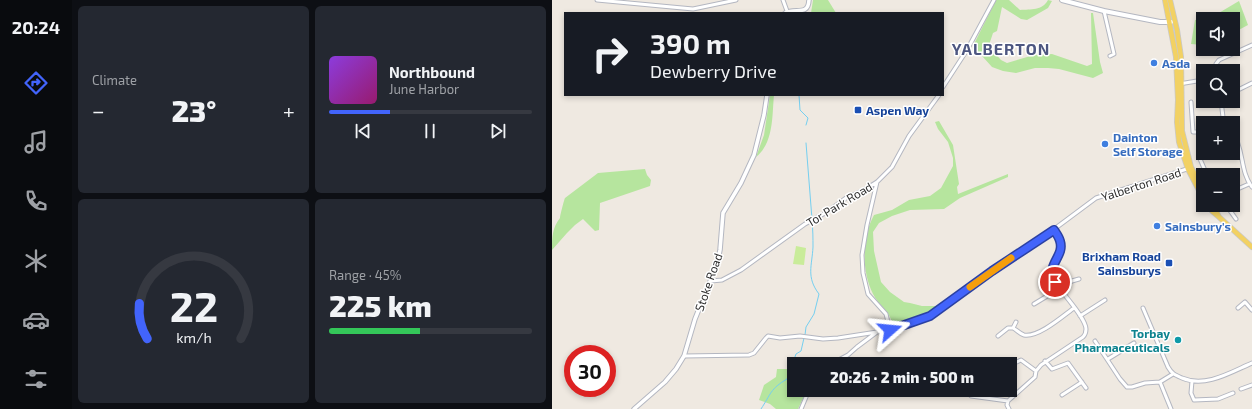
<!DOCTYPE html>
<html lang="en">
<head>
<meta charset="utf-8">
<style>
	body { margin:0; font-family:"Exo 2",sans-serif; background:#242831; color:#f1f3f6; height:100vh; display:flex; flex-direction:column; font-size:15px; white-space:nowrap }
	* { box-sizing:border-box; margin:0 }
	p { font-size:13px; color:#9ea1a6 }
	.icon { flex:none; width:22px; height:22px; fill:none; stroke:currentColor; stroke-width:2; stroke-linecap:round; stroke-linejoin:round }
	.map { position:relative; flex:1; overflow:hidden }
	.side { display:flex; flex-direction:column; gap:6px; padding:6px; background:#0d0f14; width:480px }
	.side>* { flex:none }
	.hud { position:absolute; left:12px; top:12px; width:380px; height:84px; border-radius:0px; box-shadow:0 2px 6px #0003; background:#171b24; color:#f1f3f6; overflow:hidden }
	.buttons { position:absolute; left:644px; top:12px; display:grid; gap:8px }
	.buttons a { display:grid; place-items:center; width:44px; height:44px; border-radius:0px; background:#171b24; box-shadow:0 2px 6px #0003; font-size:20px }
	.speed { position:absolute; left:12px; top:345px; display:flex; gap:8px; font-size:20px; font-weight:700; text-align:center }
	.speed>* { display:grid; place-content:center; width:52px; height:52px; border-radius:50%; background:#171b24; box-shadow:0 2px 6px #0003; line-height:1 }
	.speed .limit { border:6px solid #d22; background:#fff; color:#111 }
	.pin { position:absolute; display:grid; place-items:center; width:34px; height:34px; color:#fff; margin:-17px; border:2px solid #fff; border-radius:50%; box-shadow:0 1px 4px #0007 }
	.me { position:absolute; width:44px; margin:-22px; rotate:72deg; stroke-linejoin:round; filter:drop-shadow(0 0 3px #0008) }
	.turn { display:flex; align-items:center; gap:14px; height:84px; padding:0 20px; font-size:18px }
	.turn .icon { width:52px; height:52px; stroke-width:2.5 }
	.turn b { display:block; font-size:28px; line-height:34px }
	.big { font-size:30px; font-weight:800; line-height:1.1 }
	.side .widget { flex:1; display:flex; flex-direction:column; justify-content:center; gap:6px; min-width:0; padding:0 14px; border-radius:6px; background:#242831 }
	.side .dial { align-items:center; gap:0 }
	.dial svg { height:104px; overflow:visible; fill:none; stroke:#363941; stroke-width:7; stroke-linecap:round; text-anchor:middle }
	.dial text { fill:#f1f3f6; stroke:none }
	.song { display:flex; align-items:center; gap:12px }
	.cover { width:48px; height:48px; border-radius:6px; background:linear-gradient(135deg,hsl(270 70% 55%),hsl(320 70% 35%)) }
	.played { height:4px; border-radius:2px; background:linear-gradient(90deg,#4264fb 30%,#363941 30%) }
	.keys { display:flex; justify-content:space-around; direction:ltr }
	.heat { display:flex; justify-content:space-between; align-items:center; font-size:22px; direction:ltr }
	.charge { height:6px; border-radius:3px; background:linear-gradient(90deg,#34c759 45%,#363941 0) }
	.side .tiles { flex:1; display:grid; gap:6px; grid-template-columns:repeat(2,1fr) }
	.trip { position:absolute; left:235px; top:357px; width:230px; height:40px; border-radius:0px; background:#171b24; box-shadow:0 2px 6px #0003; font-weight:800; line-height:40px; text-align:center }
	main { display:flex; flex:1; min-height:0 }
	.menu { display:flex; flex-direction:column; width:72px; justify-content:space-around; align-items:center; background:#090b0e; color:#9ea1a6 }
	.menu .icon { width:28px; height:28px }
	.menu .on { color:#4264fb }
	.menu b { font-size:18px; color:#f1f3f6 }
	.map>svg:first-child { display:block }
</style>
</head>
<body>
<main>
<nav class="menu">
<b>20:24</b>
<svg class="icon on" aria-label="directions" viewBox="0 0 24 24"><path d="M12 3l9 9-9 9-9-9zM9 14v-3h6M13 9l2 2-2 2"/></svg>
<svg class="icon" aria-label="music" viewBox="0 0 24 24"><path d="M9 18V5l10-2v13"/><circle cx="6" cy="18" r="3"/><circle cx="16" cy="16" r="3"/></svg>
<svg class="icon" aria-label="phone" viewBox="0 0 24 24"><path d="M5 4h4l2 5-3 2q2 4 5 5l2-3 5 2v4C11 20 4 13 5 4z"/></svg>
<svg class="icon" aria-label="climate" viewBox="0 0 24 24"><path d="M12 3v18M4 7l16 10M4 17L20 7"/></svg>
<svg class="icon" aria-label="car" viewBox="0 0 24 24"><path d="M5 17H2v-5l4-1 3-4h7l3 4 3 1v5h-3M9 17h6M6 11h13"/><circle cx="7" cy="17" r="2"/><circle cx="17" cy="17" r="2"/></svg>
<svg class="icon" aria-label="filters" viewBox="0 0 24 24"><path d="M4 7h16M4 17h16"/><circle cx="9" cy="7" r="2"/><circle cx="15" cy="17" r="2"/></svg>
</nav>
<section class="side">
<div class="tiles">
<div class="widget"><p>Climate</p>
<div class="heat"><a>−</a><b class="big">23°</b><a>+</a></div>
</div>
<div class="widget">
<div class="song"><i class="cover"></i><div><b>Northbound</b><p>June Harbor</p></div></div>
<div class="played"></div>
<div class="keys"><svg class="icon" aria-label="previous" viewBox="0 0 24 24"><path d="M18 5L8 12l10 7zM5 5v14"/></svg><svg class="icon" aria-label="pause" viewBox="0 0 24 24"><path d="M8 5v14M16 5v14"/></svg><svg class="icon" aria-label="next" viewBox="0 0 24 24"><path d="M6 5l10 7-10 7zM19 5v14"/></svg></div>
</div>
<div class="widget dial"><svg viewBox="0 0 100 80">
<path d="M14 69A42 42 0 1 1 86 69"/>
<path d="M14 69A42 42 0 0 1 8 42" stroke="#4264fb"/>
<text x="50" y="56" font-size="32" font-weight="700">22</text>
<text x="50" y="72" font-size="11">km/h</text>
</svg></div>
<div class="widget"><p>Range · 45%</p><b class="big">225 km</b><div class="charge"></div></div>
</div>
</section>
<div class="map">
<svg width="700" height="409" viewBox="0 0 700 409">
	<rect width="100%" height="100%" fill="#efe9e1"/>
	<!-- green -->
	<path fill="#b6e59e" d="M261,0H276L284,13H259Z
		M444,0H457L468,10C479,9 490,11 496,0L500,1L496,8L475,20L469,19L450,7L445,31L441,33L437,45L440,50L449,60L455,63L482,55L500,54L535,66L540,64L539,13H541L548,62L551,73L541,78L507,69L496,68H483L464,73L451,71L440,67L421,46Z
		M687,1L696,25L681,33V19H651V45L639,44L643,20L660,17Z
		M218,95H222C220,115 222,143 204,157L212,135Z
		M387,121L401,145L407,184L405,187L406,194L456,174V177L408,198L392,209L358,210L340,216L327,223L321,232L322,251L329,282L338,292L352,302L358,303L370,306H388C375,315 357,326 341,325C338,311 327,306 321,294C309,270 310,237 322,215L340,210L357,200L378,196L389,188L401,166V158L396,142L386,129L383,122Z
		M93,169L95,175L99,180L98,186L48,203L47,230L43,231L31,219L23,225L15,233L0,250C0,238 0,228 8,218C8,216 12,200 13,198L46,173Z
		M225,369H242V390H255L246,409H224L218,404L207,400L212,385L224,377Z"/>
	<!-- pitch -->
	<path fill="#c9ec9a" d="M244,246L254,248L252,265L241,264Z"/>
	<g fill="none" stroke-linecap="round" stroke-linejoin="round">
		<!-- stream -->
		<path stroke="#75cff0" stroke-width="1" d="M247,95L248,110L256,118L254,125
			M254,143L260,219
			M253,335L254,327L262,314L267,294C254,277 260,266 261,247C261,238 261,230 260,222
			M209,409C219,394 218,389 235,379L244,354L249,351L252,338"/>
		<defs>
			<path id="minor" d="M45,0L141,9L184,0
				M231,0L235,11
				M552,11L562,54L558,56
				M663,71L664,64L667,60L700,45
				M627,84L651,80
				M391,87L415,50L442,0
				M681,90L688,89L700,83
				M669,101L671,117L673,123
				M639,102L641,132H651
				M681,133C692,149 688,172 700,187
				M648,159L655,175
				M325,182L315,225L310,255L311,273L316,294L334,314L338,330
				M681,191L697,184
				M674,205L684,219
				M159,281L170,280L189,270L253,224L275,212L294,198L312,190L325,182L340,167L357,136L387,95
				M482,304L520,281L527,279
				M591,308L616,367C620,374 623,375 630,378C654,388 679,372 700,363
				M686,308L693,302L700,310
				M528,316L553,300
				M464,322L461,328C465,330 468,334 472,335C486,338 511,316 522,308
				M446,336L456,328H461
				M543,341L568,379L575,387H580L593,383L608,382L621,374
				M132,356L197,355L202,353L214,338L216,336L228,338L248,336L271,339L286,338L338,330L378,316L440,271L501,230L544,198L638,168
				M556,359L582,343
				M493,361L500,369L516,363L534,388
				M279,364L296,355L305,347L325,332
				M458,365L469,360L484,371
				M640,381L639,393L642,400L666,399L681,393
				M608,382L619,409
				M689,389L700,385
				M510,395L530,382
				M419,396L456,401
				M249,409L257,390
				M457,409L455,405L456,401L483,377L484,371L489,365L531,337C533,335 534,333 534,329C534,318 510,293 503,282C493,265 510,259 509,244C508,239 504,234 501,230"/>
			<path id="tertiary" d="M233,13C243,7 256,17 257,0
				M82,409L113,382L124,369L132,356L143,319L165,264L168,250L171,213L189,183L202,155L212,115L215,95"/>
			<path id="secondary" d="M510,0L552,11L608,22H619"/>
			<path id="primary" d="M613,0L624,57L626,100L625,122L627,142L636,169L651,198
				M618,0L625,30L629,57L630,131L639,167L651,190
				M656,205L660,211L667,217L700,247
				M661,205L667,217"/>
		</defs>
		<!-- minor casing -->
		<use href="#minor" stroke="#b4b7c1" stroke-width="5"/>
		<!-- tertiary casing -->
		<use href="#tertiary" stroke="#b4b7c1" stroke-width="5.5"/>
		<!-- secondary casing -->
		<use href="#secondary" stroke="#b4b7c1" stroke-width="6"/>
		<!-- primary casing -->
		<use href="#primary" stroke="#c9c9c9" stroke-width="6"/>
		<!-- minor -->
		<use href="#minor" stroke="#fff" stroke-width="3"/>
		<!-- tertiary -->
		<use href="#tertiary" stroke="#fff" stroke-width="3.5"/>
		<!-- secondary -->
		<use href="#secondary" stroke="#fff" stroke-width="4"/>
		<!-- primary -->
		<use href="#primary" stroke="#f2d163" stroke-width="4.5"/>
	</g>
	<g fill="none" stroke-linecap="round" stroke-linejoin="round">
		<defs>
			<path id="route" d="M338,330L378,316L440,271L502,230C504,233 507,237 508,241C513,257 493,264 503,282"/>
		</defs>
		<!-- route casing -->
		<use href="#route" stroke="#2b41a3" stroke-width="10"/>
		<!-- route -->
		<use href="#route" stroke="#4264fb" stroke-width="7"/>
		<!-- slow -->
		<path stroke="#f59e0b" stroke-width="7" d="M418,287L459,258"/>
	</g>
	<!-- markers -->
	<g fill="#3f7fe0" stroke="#fff" stroke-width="1.5">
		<circle cx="602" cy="63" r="4"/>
		<circle cx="553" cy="144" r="4"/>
		<circle cx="605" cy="226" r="4"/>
	</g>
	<g fill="#1a4fb4" stroke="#fff" stroke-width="1.5">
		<rect x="302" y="106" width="8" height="8" rx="2"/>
		<rect x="613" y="259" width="8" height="8" rx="2"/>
	</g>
	<circle fill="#0f9aa8" stroke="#fff" stroke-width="1.5" cx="626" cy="340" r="4"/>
	<g text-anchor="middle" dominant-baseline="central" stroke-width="3" stroke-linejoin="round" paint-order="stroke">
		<!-- shop labels -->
		<g font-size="12" font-weight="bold" fill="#366cbe" stroke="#fff" text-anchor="start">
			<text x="610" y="63">Asda</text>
			<text x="561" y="137">Dainton<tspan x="561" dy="14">Self Storage</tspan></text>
			<text x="613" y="226">Sainsbury's</text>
		</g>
		<!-- transit labels -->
		<g font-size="12" font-weight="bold" fill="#164399" stroke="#fff" text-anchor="start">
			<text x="314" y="110">Aspen Way</text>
			<text x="609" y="256" text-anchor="end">Brixham Road<tspan x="609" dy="14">Sainsburys</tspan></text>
		</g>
		<!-- street labels -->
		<g font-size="12" fill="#2e2e2e" stroke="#fff">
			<text transform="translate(589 184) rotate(-18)">Yalberton Road</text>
			<text transform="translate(287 204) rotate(-31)">Tor Park Road</text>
			<text transform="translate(156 282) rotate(-71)">Stoke Road</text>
		</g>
		<!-- culture labels -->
		<g font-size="12" font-weight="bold" fill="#0d838f" stroke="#fff" text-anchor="end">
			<text x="618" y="333">Torbay<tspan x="618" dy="14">Pharmaceuticals</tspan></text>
		</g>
		<!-- district labels -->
		<g font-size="16" font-weight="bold" letter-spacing="1" fill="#4d5680" stroke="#fff">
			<text x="449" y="48">YALBERTON</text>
		</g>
	</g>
</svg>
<div class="buttons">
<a><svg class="icon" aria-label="sound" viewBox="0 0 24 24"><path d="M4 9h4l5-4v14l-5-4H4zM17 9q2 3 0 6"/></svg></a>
<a><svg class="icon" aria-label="search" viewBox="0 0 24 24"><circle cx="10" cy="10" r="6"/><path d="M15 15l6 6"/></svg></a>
<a>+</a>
<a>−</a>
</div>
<div class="speed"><div class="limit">30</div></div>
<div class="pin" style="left:503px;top:282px;background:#d93025"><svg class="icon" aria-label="arrive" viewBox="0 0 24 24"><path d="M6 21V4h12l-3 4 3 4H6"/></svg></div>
<svg class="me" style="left:338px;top:330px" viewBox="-20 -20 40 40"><path d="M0-17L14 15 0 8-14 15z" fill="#4264fb" stroke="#fff" stroke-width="4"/></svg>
<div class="trip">20:26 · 2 min · 500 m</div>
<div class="hud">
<div class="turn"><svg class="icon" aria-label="right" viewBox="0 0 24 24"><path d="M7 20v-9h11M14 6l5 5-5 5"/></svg><div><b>390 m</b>Dewberry Drive</div></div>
</div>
</div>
</main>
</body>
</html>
